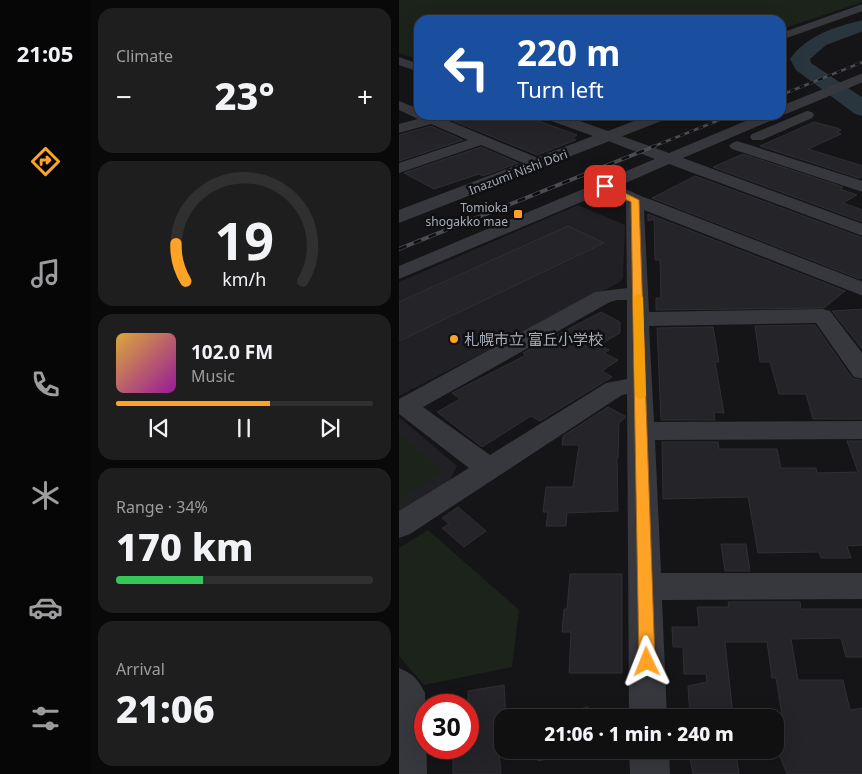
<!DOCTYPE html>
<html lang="en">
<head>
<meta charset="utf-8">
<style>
	body { margin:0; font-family:"Noto Sans","Noto Sans JP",sans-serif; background:#1e1e1f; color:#f1f3f6; height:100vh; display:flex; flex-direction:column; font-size:19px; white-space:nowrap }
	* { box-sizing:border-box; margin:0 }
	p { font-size:16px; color:#9c9d9f }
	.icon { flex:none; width:28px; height:28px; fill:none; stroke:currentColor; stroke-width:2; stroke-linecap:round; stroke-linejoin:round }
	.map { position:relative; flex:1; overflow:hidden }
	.details { display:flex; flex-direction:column; gap:8px; padding:8px; background:#090909; width:309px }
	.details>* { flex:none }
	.top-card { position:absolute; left:15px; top:15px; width:372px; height:105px; border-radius:15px; box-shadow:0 5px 20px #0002,0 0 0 1px #303031; background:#1a4fa0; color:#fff; overflow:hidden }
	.speed { position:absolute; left:15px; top:694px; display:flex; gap:10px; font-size:25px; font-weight:700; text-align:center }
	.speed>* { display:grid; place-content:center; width:65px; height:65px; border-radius:50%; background:#101011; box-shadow:0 5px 20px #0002,0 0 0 1px #303031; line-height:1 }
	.speed .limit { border:8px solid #d22; background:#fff; color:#111 }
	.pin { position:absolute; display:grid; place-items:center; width:42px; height:42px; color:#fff; margin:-21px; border-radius:10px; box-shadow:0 2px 8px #0006 }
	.me { position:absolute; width:55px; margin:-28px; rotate:358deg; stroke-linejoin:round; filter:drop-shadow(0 0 4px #0008) }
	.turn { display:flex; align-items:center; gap:18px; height:105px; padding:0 20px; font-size:22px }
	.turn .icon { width:65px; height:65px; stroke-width:2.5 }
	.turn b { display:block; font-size:35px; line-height:42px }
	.big { font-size:38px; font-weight:800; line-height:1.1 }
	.details .card { flex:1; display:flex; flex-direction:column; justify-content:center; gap:8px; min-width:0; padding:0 18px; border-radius:15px; background:#1e1e1f }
	.details .dial { align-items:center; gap:0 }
	.dial svg { height:130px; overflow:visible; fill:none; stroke:#303031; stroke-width:7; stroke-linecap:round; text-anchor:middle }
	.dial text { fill:#f1f3f6; stroke:none }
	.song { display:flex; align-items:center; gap:15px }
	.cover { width:60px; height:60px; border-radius:8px; background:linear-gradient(135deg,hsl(40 70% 55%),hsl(300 70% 35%)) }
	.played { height:5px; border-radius:2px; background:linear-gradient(90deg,#ffa326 60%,#303031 60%) }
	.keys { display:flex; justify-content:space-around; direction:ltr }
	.heat { display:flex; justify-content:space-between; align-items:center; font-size:28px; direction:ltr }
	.charge { height:8px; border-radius:4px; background:linear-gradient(90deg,#34c759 34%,#303031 0) }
	.trip { position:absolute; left:95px; top:709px; width:290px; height:50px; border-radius:15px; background:#101011; box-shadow:0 5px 20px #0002,0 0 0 1px #303031; font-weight:800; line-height:50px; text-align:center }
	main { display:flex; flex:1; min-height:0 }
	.menu { display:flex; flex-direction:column; width:90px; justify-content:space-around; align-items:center; background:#060607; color:#9c9d9f }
	.menu .icon { width:35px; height:35px }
	.menu .current { color:#ffa326 }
	.menu b { font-size:22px; color:#f1f3f6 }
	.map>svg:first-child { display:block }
</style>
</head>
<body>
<main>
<nav class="menu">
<b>21:05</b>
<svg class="icon current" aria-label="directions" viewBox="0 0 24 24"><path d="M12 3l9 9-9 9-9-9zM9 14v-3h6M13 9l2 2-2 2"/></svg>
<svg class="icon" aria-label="music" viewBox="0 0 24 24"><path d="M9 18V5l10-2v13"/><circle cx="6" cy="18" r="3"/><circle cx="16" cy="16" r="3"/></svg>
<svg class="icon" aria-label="phone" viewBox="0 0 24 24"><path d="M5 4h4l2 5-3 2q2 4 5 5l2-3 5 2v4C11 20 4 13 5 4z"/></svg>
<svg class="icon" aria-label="climate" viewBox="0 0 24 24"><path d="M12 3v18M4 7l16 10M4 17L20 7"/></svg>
<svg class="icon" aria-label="car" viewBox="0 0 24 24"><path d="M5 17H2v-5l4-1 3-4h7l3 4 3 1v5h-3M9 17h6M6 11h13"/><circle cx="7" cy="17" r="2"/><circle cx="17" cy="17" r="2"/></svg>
<svg class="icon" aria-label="filters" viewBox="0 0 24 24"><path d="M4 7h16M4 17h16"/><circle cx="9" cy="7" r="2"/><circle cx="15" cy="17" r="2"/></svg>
</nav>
<section class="details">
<div class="card"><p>Climate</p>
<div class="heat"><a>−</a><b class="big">23°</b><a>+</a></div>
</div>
<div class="card dial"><svg viewBox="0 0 100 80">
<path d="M14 69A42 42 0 1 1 86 69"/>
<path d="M14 69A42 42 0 0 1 8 46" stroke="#ffa326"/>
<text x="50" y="56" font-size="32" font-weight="700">19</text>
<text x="50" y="72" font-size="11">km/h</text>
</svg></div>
<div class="card">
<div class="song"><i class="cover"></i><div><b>102.0 FM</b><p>Music</p></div></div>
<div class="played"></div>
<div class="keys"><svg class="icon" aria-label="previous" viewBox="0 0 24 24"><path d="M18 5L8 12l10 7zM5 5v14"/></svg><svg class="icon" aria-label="pause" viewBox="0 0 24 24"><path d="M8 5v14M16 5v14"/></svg><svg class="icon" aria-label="next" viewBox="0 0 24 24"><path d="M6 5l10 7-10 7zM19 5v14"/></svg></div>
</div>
<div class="card"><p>Range · 34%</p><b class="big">170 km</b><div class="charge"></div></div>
<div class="card"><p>Arrival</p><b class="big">21:06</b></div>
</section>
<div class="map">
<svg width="464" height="774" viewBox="0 0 464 774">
	<rect width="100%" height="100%" fill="#151517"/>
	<!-- built -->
	<path fill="#212125" d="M179,205L226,225L224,277L221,282L0,396V282Z
		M0,417L58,466L51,480L0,512Z"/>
	<!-- green -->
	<path fill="#1b231b" d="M0,0H463L464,2L383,29L382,20H20V60L0,53Z
		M0,433L44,472L0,500Z
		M29,530L120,610L113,667L25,685L0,656V548Z"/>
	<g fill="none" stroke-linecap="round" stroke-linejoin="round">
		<!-- river -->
		<path fill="#2a363d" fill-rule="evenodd" d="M464,20V31L427,45L411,59L412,63L464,98V116L456,114L397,70L391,59C408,35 436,27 464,20Z"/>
	</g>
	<!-- building -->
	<path fill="#252529" stroke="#2f2f34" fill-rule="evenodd" d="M40,115H123L178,135L173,139L177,140L138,155Z
		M415,122L438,128L442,130L438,132L442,134L409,149L464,166V176L460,178L361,146Z
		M32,126L64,140L0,161V135Z
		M82,147L119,163L84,176L80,174L35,189L5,173Z
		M344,154L444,187L441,189L458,195L444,203L464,210V222L314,167Z
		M296,176L464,238V277L461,279L253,198Z
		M249,214L446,291L425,308L257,310V298H262L261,260H256L255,219L249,221Z
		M169,226L205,243L0,341V302Z
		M464,309V350L433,311Z
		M202,312L221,322V333L200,345L210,350L205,353L219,360L203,371L213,377L167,405L141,421L132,416L83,447L38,412L61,399L53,393L127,355L124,353Z
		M416,325L453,378L464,381V419H414L407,394H380L371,362H361L356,326Z
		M314,327L320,362H316L325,413L315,412L316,420H262L258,328Z
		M209,407L226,416V418L220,423L219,458H218L219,511L168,513L167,526H147L149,512H144L147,487H174L180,445H163L164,436Z
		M448,441H464V545L448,546L452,558H422L420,552L359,553L349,497L264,499L263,442H319L320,449H378L382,468H417L418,473L459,472Z
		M59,507L87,531L65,547L43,528L50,524L43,518Z
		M322,544H347L351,571H326Z
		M171,574H223V673H170L172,632H163L165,609H168Z
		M329,602H401L402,609H464V657H447L442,638L392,639L399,680H444L451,710L464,708V774H388L380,754H337L340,774H294L289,750H376V718H291L289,686L308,682L307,674H285L284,647H274L273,627H300L298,607H330ZM326,642H368L373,678H377L383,715H334Z
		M105,685L107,718H97L102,774H54V748H69V691Z
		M189,707L191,718H139Z
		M138,750H190L139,761Z"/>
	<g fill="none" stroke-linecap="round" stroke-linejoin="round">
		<!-- minor -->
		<path fill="#36383d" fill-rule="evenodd" d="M464,73V82L387,114L382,115H381L382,106Z
			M0,101L20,109V115L38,116L146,161L148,164L146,167H134L82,145L0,173V163L69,140L32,124L0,133V124L19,119L0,110Z
			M408,111L413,112L415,115L413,118L363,140H353L351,137L353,134Z
			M361,115H380L378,118L284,158L464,224V236L270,164L220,186C232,191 242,197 253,200L464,282V296L245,210L250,312L423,309L431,311L464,354V379L455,377L417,323L250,326L255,422L464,421V439L256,440L262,573H464V599L263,600L268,718H230L228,394L223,395L11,534L0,538V511L70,468L0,414V399L196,292L228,288L227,202L206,192L0,279V266L256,159L204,139L202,136L204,133H214L270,153ZM218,300H228V379L207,383L91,455L24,407L211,302Z
			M338,141L464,181V192L333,149L330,146L333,143Z
			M0,668C14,674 19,679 26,693L28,774H0Z
			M230,750H270L271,774H231Z"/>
		<!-- tertiary -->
		<path fill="#36383d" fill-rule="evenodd" d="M464,4V11L382,40V33Z
			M0,57L20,64V72L0,65Z
			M141,115H164L209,131L251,115H273L270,118L0,223V210L194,136L144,118Z"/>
		<defs>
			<path id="rail-far1" d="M382,95L464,62
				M253,147L333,115"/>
			<path id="rail" d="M0,249L256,146"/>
		</defs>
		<!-- rail-far1 casing -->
		<use href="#rail-far1" stroke="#494c52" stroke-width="2.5"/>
		<!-- rail casing -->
		<use href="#rail" stroke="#494c52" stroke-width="4"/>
		<!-- rail-far1 -->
		<use href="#rail-far1" stroke="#101012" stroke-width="2" stroke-dasharray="5" stroke-linecap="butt"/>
		<!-- rail -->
		<use href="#rail" stroke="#101012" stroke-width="2.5" stroke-dasharray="8" stroke-linecap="butt"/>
	</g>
	<!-- route -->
	<path fill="#ffa326" stroke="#a66a19" d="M203,184H208L240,200L256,662L254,667L248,669L242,667L240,662L232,202L203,188Z"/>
	<!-- slow -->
	<path fill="#f59e0b" d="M239,294L244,297L247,396L241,400L236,396L234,297Z"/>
	<!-- markers -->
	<g fill="#ffa326" stroke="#101012" stroke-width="2">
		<rect x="114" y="209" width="10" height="10" rx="2.5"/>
		<circle cx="55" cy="339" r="5"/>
	</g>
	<g text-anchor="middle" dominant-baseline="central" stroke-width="5" stroke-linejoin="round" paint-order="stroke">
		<!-- far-street labels -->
		<g font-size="12" fill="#a6adb9" stroke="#101012">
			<text transform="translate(119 172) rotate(-21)">Inazumi Nishi Dōri</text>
		</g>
		<!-- far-poi labels -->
		<g font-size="12" fill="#a6adb9" stroke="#101012" text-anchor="end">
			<text x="109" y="207">Tomioka<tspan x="109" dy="14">shogakko mae</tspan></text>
		</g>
		<!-- poi labels -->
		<g font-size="15" fill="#a6adb9" stroke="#101012" text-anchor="start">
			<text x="65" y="339">札幌市立 富丘小学校</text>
		</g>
	</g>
</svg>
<div class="speed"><div class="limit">30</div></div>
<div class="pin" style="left:206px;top:186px;background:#d93025"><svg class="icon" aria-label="arrive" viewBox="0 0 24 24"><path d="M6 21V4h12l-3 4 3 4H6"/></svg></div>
<svg class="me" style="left:248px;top:662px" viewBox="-20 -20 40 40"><path d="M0-17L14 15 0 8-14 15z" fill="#ffa326" stroke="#fff" stroke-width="4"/></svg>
<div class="trip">21:06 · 1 min · 240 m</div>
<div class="top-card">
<div class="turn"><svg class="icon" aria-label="left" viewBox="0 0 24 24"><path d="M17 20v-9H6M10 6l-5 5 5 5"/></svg><div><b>220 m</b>Turn left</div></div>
</div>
</div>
</main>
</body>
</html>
